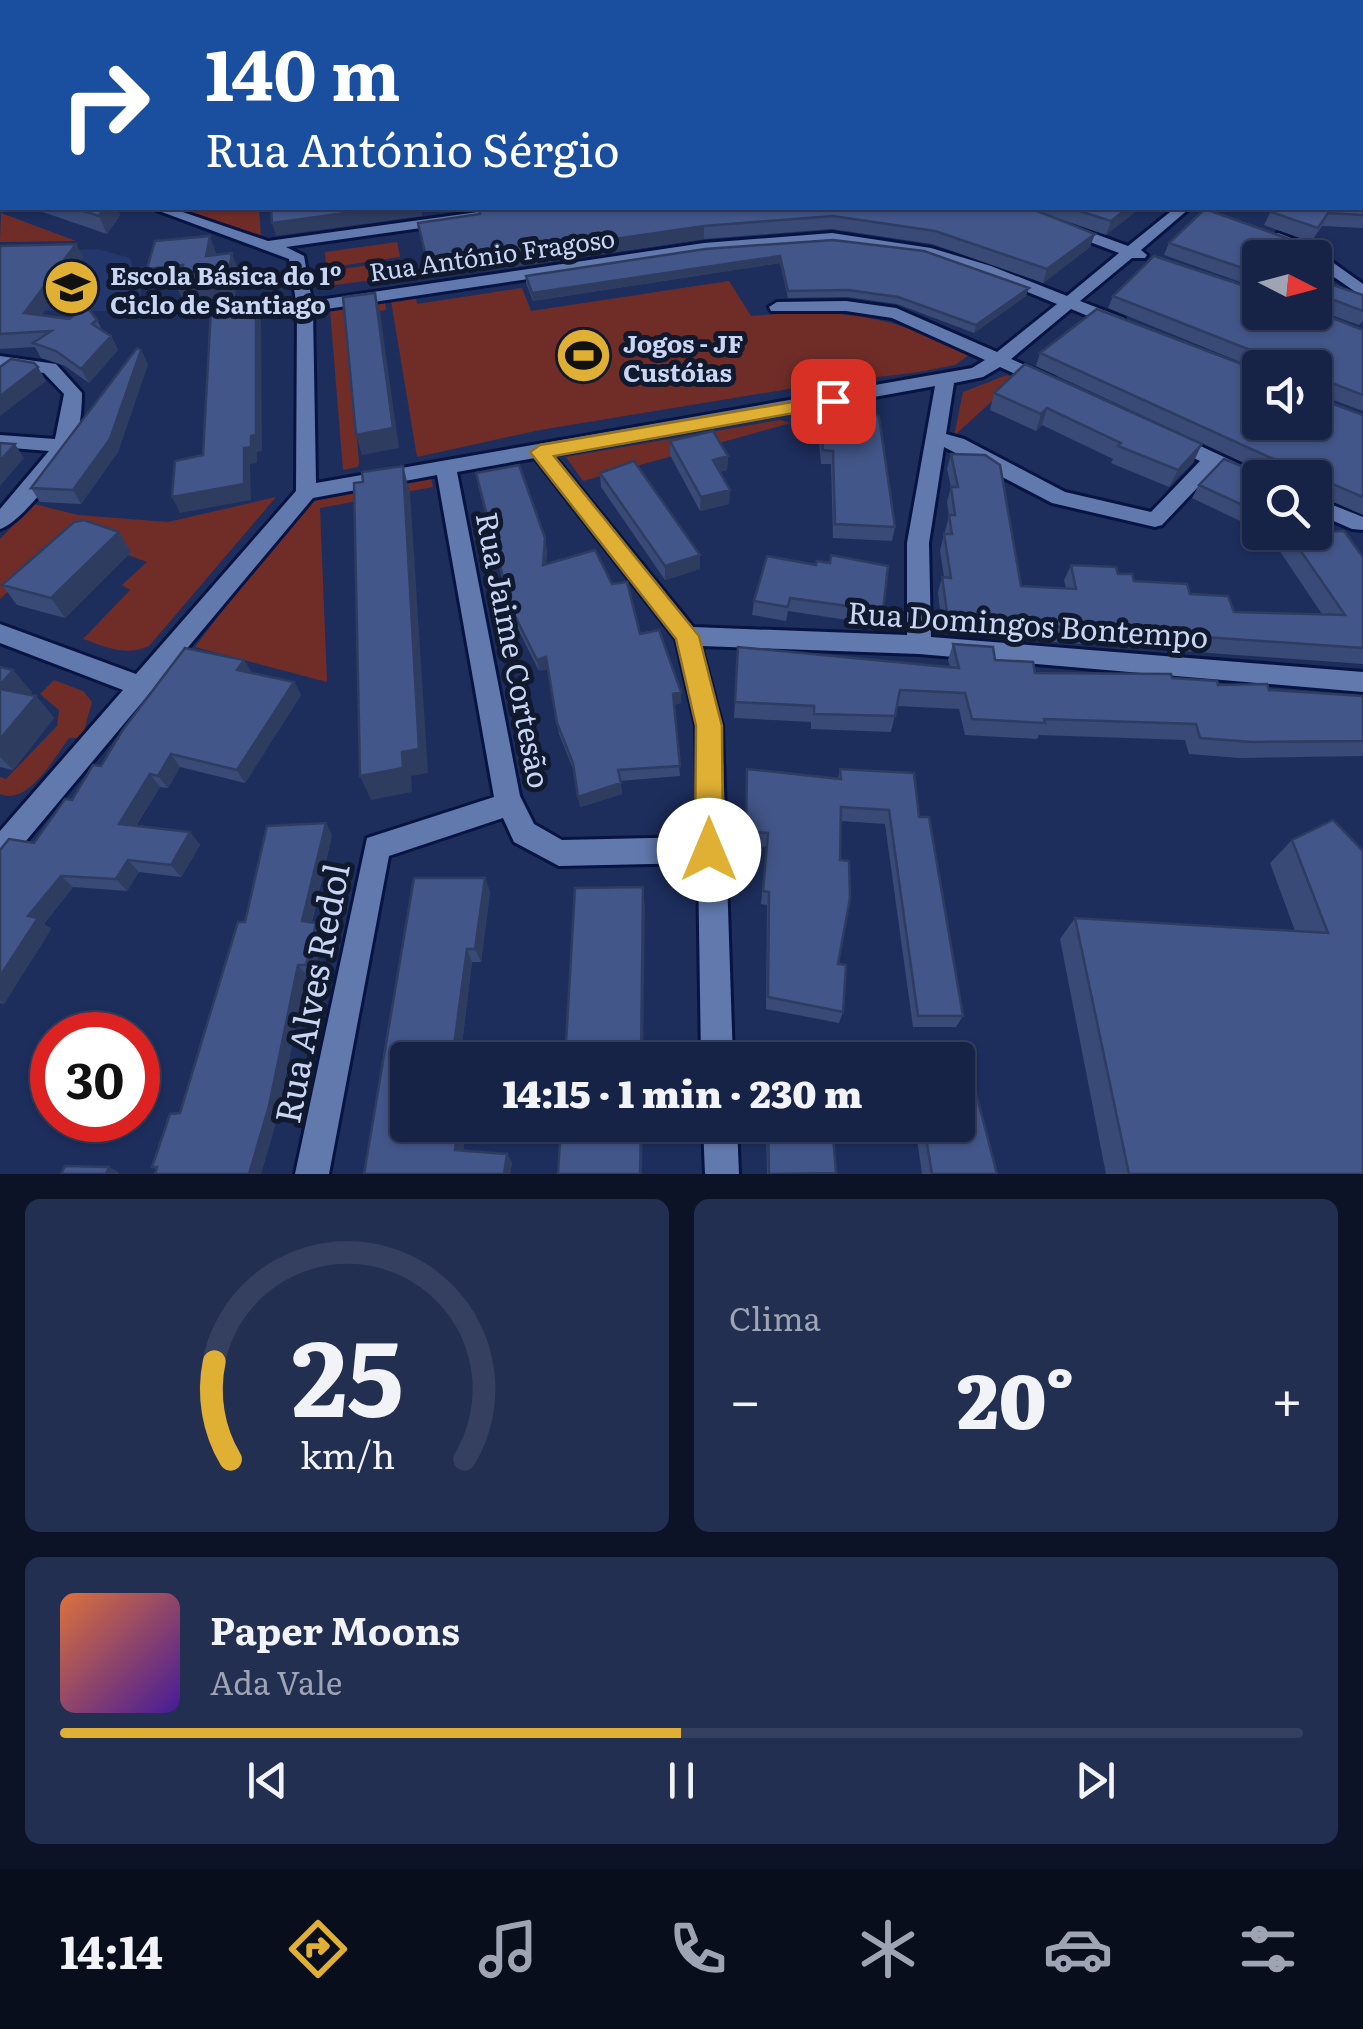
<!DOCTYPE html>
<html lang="pt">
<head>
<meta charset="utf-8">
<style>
	body { margin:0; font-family:Literata,serif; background:#232f51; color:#f1f3f6; height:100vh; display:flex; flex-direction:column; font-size:38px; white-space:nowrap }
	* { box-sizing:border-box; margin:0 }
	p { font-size:32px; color:#9ea4b3 }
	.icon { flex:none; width:55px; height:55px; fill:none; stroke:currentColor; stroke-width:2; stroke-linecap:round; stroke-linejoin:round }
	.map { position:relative; height:1174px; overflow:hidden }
	.side { display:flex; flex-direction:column; gap:25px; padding:25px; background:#0c1326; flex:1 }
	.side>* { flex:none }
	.guide { position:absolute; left:0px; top:0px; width:1365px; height:210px; box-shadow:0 2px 8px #0004,0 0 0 2px #353f5f; background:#1a4fa0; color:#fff; overflow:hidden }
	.needle { width:65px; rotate:96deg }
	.tools { position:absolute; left:1242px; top:240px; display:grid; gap:20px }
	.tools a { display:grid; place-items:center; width:90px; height:90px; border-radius:10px; background:#162246; box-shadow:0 2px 8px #0004,0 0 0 2px #353f5f; font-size:50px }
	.speed { position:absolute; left:30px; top:1012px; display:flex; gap:20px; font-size:50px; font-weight:700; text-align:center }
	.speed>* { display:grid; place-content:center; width:130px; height:130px; border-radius:50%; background:#162246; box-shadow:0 2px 8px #0004,0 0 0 2px #353f5f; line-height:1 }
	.speed .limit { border:15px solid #d22; background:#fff; color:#111 }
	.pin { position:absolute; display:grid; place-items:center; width:85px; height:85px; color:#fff; margin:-42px; border-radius:20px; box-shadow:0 5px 15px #0006 }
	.me { position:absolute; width:110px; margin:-55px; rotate:0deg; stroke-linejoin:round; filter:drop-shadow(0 0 8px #0008) }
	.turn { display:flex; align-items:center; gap:35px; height:210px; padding:0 40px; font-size:45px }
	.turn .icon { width:130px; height:130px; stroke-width:2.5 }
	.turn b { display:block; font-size:70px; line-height:85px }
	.big { font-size:75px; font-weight:800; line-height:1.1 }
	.side .tile { flex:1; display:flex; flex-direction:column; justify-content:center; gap:15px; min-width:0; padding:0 35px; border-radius:15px; background:#232f51 }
	.side .dial { align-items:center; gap:0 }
	.dial svg { height:260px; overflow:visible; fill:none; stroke:#353f5f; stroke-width:7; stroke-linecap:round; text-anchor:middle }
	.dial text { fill:#f1f3f6; stroke:none }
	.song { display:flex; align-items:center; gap:30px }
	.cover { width:120px; height:120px; border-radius:15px; background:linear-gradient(135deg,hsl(20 70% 55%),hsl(260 70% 35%)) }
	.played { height:10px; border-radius:5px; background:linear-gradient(90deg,#e0b034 50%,#353f5f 50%) }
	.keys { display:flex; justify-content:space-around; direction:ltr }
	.heat { display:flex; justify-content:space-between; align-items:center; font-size:55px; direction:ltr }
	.side .tiles { flex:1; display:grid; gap:25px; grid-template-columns:1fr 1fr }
	.tile:last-child { grid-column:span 2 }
	.trip { position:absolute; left:390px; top:1042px; width:585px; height:100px; border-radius:10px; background:#162246; box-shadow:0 2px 8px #0004,0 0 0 2px #353f5f; font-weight:800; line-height:100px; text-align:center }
	.tab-bar { display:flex; height:160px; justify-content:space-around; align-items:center; background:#090e1c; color:#9ea4b3 }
	.tab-bar .icon { width:70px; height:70px }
	.tab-bar .on { color:#e0b034 }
	.tab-bar b { font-size:45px; color:#f1f3f6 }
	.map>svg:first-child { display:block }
</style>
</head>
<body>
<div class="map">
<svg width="1363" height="1174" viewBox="0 0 1363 1174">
	<rect width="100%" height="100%" fill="#1d2e5d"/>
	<!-- built -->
	<path fill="#24376c" d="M98,249L130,258L133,267L145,266L138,311H0V252Z"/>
	<!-- green -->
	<path fill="#702d28" d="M178,208H259L261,238L181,213Z
		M1,213L76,241L0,242Z
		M397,242L400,257L326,268L325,252Z
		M400,261L402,276L328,286L326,271Z
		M729,281L751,316C844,308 886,314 970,354L955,365L919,372L807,386L540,430L417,457L391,301L416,298L417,304L522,288L531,311Z
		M385,302L386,310L346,316L359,462L358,467L343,470L330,310Z
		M1007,375L1016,379L954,436L963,392Z
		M780,420L791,423L583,481L566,457Z
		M430,474L433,487L320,508L327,682L195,647L309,496Z
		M276,497L149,646C125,657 107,647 83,639L130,590L122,585L147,562L128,555L130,551L68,537L0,599V539L34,504L78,515L168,522Z
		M54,680L83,691L92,702L82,738H69C54,758 28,806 0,794V777L6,779L57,726L59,710L40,694Z"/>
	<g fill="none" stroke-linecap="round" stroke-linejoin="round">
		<defs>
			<path id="street" d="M151,208H171L268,241L507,208H542L535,212L286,247L304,256L312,301L704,243L832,233L931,248L991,266L1067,296L1119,253L1061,231V225H1071L1128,246L1175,208H1190L1141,250L1147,255L1145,258H1132L1080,301L1124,318V326H1112L1071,309L1011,359L1054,378V386H1042L1000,367L983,377L954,383L946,434L964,439L1065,492L1151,512L1200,461L1165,444L1162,440L1165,436H1179L1269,478H1260V487L1216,468L1162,525L1155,527L1052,503L944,447L929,543L931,637L1363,672V692L919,654L701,646L722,726L733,1060H701L698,863L559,866L514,842L503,818L389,856L329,1174H295L367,838L494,797L437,475L313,498L10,860L0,864V831L123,690L0,643V624L136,674L296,491L297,307L289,259ZM832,243L923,255L979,272L1057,304L997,352L896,308L846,301L777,302L769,307L771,311H846L892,318L985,360L972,368L316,483L313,311L704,253ZM935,386L907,543V635L693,627L553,455ZM535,458L676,639L696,726L698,837L562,840L534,824L520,796L457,472Z
				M1278,233L1307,244L1363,284V297L1315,264V258H1306L1273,241L1270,238Z
				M0,356L56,364L82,393C82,411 80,432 72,447C63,467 21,523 0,529V509L49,451L0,447V435L55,439L64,394L44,373L0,366Z
				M1315,498L1363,517V530L1352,529L1315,513Z
				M703,1125H737L739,1174H705Z"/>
			<path id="secondary" d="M998,0H1010L1011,2H1000Z
				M1133,0H1153L1155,2H1135Z
				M1362,30H1363V38H1362Z
				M0,56H2V64H0Z"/>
		</defs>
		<!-- street casing -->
		<use href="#street" stroke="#071441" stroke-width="6"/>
		<!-- secondary casing -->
		<use href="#secondary" stroke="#071441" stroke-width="5"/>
		<!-- street -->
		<use href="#street" fill="#6279ae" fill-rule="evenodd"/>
		<!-- secondary -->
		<use href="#secondary" fill="#6279ae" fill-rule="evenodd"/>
	</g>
	<!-- wall -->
	<path fill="#394a76" d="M223,0H266L265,2H224Z
		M1201,0H1257L1261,2H1209Z
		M1363,154V228L1322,226L1311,242L1264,225L1271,211L1268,208H1362Z
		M0,160L2,161V197H0Z
		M31,208H117L120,215L107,234Z
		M497,208H1140L1106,235L1045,214L1090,247L1043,283L932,244L832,229L704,239L492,270L491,266L429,275L418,223L479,214Z
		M833,240L1026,296L974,333L897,304L847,297L788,298L780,263L533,301L526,283V276Z
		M1169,243L1306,245L1300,258H1260V289L1164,255Z
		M76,244L83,258L41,315L97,320L102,330L111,336L118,350L89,383L65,366L41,358L35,347L0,349V246Z
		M1315,279L1363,295V321L1359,325L1315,309Z
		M1113,296L1363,330V411L1320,395V399L1363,415V515L1315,494V478H1260V524L1257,529L1192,498L1199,485L1267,476L1268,474L1036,366L1040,353L1260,422L1315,368H1260V370L1108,308Z
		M148,364L118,452L81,504L40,502L31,488Z
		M1025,364L1194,461L1169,487L1111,463L1113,459L1042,425L1036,431L990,410L994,393Z
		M819,406L895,527L892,541L833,538L831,464H821L817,420Z
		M670,441L728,456L727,470L719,472L730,490L729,504L700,511L670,455Z
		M951,454L1021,586L1066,588L1064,580L1071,565L1118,574L1134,581L1190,594L1234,612L1322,614L1279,550L1289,534L1363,557V664L943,634L938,593L942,577H944L940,550L949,516L947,502L951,487L947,469Z
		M600,473L700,569L665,580L601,487Z
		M478,485L547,550L546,564L612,584L681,703L674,705L680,776L620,781L622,794L580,807L575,774L559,734L548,669L539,671L513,619Z
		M119,532L131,552L65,618L17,605L2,585Z
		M767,556L883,611L880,625L788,611L786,621L752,615L754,601Z
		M953,644L995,660L1035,673L1172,678L1269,690L1363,696V756L1239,758L1189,754L1185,740L1039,735L1037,739L965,735L959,709L897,706L891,732L811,729V722L734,718L738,647L950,667L948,660Z
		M244,660L252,673L294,682L301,695L245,783L180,767L168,788L160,787L136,826L190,832L200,845L181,877L139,872L127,891L73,887L44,924L51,929L4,1004L0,1003V850L34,843L101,766Z
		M0,667L32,692L30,695L36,696L54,718L13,770L0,767Z
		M747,769L838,779L840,769L919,817L963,1016L956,1027H913L885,824L841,821L838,964L843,1012L839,1023L766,1009L767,905L761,904L766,847L745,845Z
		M326,823L332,835L312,922L323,934L314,975H306L278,1115L261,1174H155L156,1169L152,1167L180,1113L245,922Z
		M1292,840L1363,851V1174H1106L1060,939L1075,918L1295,931L1270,863Z
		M414,878H485L490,892L481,962H472L460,1060H408V1125H466L463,1151L507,1154L512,1163L510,1174H364Z
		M766,1125H832L835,1174H767Z
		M915,1125H958L997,1174H922Z"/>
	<!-- shaded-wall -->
	<path fill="#2e3c60" d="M104,208H117L120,215L107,234L99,216Z
		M383,208H421L422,216L276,236L272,223Z
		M1128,208H1140L1106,235L1111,221Z
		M704,226V239L492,270L490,257Z
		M1095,234L1090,247L1043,283L1047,269Z
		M210,236L217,255L206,256Z
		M76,244L83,258L32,328L24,313Z
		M489,252L491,266L429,275L427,261Z
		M232,253L239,272L234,302L186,307L177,288Z
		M780,256V263L533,301L532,293Z
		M183,265L190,285L155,289L147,269Z
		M1029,288L1026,296L974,333L976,325Z
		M375,293L380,312L399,448L362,455L356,435Z
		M256,306L261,321L262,451L257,452V463L250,464L251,500L180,513L172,497L244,448Z
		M111,336L118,350L89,383L81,369Z
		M141,350L148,364L118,452L81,504L73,490Z
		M38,367L46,381L0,416V396Z
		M1047,408L1042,425L1036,431L1041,414Z
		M15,444L24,458L0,486V461Z
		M1202,444L1194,461L1169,487L1178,470Z
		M728,456L727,470L712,474L713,460Z
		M403,466L410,492L428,773L411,776L412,792L371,800L360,776Z
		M730,490L729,504L700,511L701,497Z
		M119,532L131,552L65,618L51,598Z
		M545,538L547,550L545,577L543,565Z
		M700,555V569L665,580V566Z
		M546,657L548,669L539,671L537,660Z
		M244,660L252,673L237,670Z
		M13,670L32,692L17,710L0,691V685Z
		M294,682L301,695L245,783L237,770Z
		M681,692V703L673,705V694Z
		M36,696L54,718L13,770L0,757V739Z
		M171,754L180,767L168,788L158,776Z
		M150,774L160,787L129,836L119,824Z
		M621,783L622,794L580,807L578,797Z
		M326,823L332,835L309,932L302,921Z
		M190,832L200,845L181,877L171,865Z
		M128,860L139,872L127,891L116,879Z
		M61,876L73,887L44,924L51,929L4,1004L0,1001V976L28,916Z
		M485,878L490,892L481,962L475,949Z
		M643,887L645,908L643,1060H641Z
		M316,923L323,934L314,975L306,965Z
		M467,949L472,962L460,1060H452Z
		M298,965L306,975L278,1115L261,1174H249Z
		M458,1125H466L462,1160L455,1150Z
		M641,1125H643L642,1174H640Z
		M507,1154L512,1163L510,1174H504Z
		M109,1167L119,1172L118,1174H106Z"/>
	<!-- building -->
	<path fill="#425689" stroke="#2e3c60" stroke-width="2.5" d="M436,0H839L840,2H436Z
		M898,0H991L992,2H898Z
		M1151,0H1178L1182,2H1148Z
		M1225,0H1257L1261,2H1233Z
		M0,110H2V137H0Z
		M1362,153L1363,215L1328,213L1318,228L1271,212L1274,208H1362Z
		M0,160L2,161V183L0,182Z
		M74,208H104L99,216Z
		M271,208H383L272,223Z
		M497,208H1030L1095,234L1047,269L935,231L833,216L704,226L490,257L489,252L427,261L418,223L480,214L479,210Z
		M1070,208H1128L1111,221Z
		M1205,209L1306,245L1297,258H1260V274L1169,243Z
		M210,236L206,256L232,253L227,283L177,288L183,265L147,269L155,241Z
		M833,240L924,251L1029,288L976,325L898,297L848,290L788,291L780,256L532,293L526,276L705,249Z
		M76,244L24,313L69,319L87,307L97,320L92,324L111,336L81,369L56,351L33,343L51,331L0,334V246Z
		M1154,256L1260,291V312H1315V311L1363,330V395L1324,380L1319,384L1320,399L1363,415V497L1293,467L1296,471L1291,478H1260V513L1199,485L1224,459L1269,477L1272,468L1280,467L1278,461L1040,353L1097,309L1260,371V422H1315V368H1269L1268,357L1113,296Z
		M1315,279L1363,295V311L1321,295H1315Z
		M375,293L393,428L356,435L343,297Z
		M251,303L256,306V435L251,436V447L244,448V484L172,497L175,461L203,455L211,309Z
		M137,348L141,350L110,439L73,490L31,488Z
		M11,359L34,363L38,367L0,396V367Z
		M1025,364L1202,444L1178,470L1118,446L1121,443L1047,408L1041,414L994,393Z
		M858,395L879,417L895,527L835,524L833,451L823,450L819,406Z
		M713,431L728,456L713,460L730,490L701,497L670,441Z
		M0,443L15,444L0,461Z
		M951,454L985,455L1000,465L1021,586L1076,589L1071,565L1116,567L1118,574H1132L1134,581L1187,584L1190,594L1228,596L1234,612L1345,615L1289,534L1344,531L1363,557V648L948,619L942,577L951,578L944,534H952L949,515H955L951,487H958Z
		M634,461L700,555L665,566L600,473Z
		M519,465L545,538L543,565L595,550L612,584L627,582L640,634L659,630L681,692L673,694L680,766L618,770L621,783L578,797L573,763L557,723L546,657L537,660L511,608L476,473Z
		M403,466L419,749L402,752L403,768L360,776L354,483L363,482L362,472Z
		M84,520L119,532L51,598L2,585L74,522Z
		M831,555L888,566L883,611L790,598L788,607L754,601L767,556L816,565L817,561L830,563Z
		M953,644L993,647L995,660L1033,662L1035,673L1171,674L1172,678L1217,681L1218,685L1267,684L1269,690L1363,696V741L1252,742L1200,738L1196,724L1044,719L1045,723L972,719L965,693L900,690L895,716L814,714V706L735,702L738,647L959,668Z
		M185,648L244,660L237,670L294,682L237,770L171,754L158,776L150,774L119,824L190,832L171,865L128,860L116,879L61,876L28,916L38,918L0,976V850L9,839L34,843L65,799L72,800L93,765L101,766L122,731Z
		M0,667L13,670L0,685Z
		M0,689L36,696L0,739Z
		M747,769L841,779L840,769L914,773L919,817H929L963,1016H918L889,810L841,807L840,860L849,861L850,898L838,964L846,965L843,1012L768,997L769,892L763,891L768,833L746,831Z
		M1333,820L1363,851V1174H1129L1075,918L1328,933L1292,840Z
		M326,823L302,921L316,923L306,965H298L269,1106L249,1174H155L157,1167H152L170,1114L180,1113L238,922H245L267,826Z
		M414,878H485L475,949H467L452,1060H408V1125H458L455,1150L507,1154L504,1174H364Z
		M643,887L641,1060H565L575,888Z
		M958,1070H970L997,1174H932L924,1125H958Z
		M561,1125H641L640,1174H558Z
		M768,1125H832L836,1173L769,1174Z
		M65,1166L109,1167L106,1174H61Z"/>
	<!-- route -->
	<path fill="#e0b034" stroke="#927222" stroke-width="2.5" d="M833,395L839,397V405L554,456L699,636L722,726L723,850L719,859L709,863L699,859L695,850L696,726L676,639L530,452L540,445Z"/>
	<!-- icons -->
	<defs>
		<symbol id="school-disc" viewBox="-11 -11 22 22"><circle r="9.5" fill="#e0b034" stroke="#10192d"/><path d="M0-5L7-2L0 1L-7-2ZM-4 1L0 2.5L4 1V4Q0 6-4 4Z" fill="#111"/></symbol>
		<symbol id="stadium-disc" viewBox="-11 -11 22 22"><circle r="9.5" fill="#e0b034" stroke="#10192d"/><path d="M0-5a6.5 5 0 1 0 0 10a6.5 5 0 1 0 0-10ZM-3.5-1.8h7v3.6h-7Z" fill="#111"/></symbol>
	</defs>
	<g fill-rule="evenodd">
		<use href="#school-disc" x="40" y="256" width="63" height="63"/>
		<use href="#stadium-disc" x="552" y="324" width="63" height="63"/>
	</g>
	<g text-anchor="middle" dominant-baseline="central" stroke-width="10" stroke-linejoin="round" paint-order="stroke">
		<!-- far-street labels -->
		<g font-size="25" fill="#c8d5f3" stroke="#10192d">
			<text transform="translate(492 254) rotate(-8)">Rua António Fragoso</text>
		</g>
		<!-- far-poi labels -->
		<g font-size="25" font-weight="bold" fill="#c8d5f3" stroke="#10192d" text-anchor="start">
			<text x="110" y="274">Escola Básica do 1º<tspan x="110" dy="29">Ciclo de Santiago</tspan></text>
			<text x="623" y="342">Jogos - JF<tspan x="623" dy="29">Custóias</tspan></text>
		</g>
		<!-- street labels -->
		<g font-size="30" fill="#c8d5f3" stroke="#10192d">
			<text transform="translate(1028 623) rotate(4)">Rua Domingos Bontempo</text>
			<text transform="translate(515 650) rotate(79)">Rua Jaime Cortesão</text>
		</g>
		<!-- near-street labels -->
		<g font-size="35" fill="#c8d5f3" stroke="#10192d">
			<text transform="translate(310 993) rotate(-79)">Rua Alves Redol</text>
		</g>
	</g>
</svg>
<div class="tools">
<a><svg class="needle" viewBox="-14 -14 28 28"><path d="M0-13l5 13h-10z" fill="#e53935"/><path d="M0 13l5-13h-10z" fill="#9ea4b3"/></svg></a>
<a><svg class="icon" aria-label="sound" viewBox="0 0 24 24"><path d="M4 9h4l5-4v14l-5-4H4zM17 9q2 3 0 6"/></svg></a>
<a><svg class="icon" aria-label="search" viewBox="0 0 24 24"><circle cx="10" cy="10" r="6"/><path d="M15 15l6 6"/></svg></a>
</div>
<div class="speed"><div class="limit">30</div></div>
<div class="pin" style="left:833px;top:401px;background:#d93025"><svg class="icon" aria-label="arrive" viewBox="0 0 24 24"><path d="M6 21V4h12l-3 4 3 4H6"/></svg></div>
<svg class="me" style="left:709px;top:850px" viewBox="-20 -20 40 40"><circle r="19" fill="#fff"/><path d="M0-13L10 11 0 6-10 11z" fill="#e0b034"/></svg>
<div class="trip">14:15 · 1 min · 230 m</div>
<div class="guide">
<div class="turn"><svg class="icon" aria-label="right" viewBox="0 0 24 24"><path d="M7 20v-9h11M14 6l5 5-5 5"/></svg><div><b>140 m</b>Rua António Sérgio</div></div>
</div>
</div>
<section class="side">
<div class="tiles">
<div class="tile dial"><svg viewBox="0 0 100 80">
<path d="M14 69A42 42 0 1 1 86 69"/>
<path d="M14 69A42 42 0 0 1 9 39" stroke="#e0b034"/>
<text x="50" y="56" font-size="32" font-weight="700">25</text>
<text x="50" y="72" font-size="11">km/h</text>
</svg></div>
<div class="tile"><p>Clima</p>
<div class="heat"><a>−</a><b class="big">20°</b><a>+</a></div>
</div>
<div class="tile">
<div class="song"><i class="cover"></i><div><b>Paper Moons</b><p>Ada Vale</p></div></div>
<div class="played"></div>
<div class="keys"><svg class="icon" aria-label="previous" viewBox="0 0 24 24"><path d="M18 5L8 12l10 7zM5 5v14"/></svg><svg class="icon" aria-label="pause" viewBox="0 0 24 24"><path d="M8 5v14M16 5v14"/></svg><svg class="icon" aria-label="next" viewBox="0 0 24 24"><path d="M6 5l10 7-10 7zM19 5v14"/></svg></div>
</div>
</div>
</section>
<nav class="tab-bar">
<b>14:14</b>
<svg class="icon on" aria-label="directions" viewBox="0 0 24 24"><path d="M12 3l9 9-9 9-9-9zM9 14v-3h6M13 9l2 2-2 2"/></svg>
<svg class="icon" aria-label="music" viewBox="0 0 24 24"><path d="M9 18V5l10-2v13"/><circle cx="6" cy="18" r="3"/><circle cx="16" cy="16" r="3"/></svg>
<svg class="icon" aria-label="phone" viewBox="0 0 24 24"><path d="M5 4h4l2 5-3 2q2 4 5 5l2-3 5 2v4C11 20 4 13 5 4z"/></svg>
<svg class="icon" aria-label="climate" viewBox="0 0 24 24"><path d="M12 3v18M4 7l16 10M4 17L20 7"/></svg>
<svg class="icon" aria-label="car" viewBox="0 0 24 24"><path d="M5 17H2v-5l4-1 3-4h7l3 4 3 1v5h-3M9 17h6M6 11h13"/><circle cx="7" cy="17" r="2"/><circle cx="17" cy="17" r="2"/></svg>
<svg class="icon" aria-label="filters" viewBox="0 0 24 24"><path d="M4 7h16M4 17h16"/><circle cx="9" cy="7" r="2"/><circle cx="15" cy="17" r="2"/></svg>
</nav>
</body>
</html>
